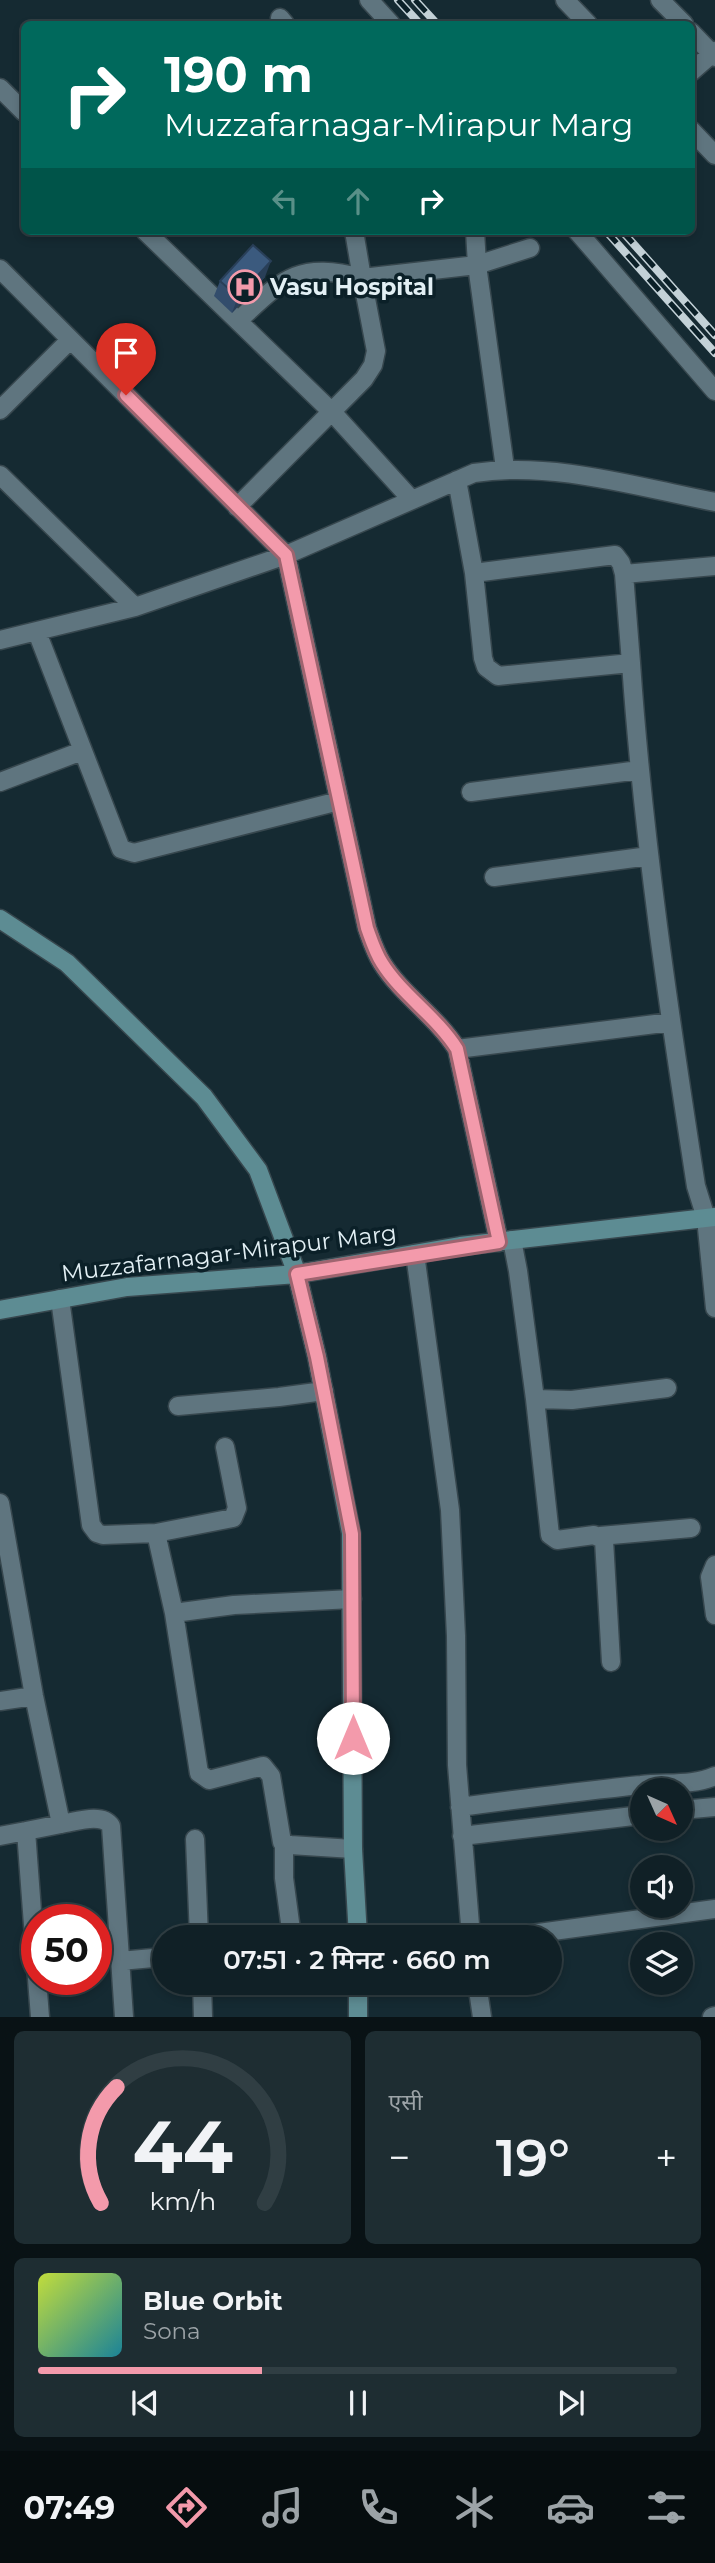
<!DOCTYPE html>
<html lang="hi">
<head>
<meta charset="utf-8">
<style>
	body { margin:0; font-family:Montserrat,"Noto Sans Devanagari",sans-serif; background:#1e2d32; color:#f1f3f6; height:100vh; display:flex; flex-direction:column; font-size:26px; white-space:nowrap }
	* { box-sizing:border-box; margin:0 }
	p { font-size:23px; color:#9ca3a7 }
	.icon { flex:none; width:38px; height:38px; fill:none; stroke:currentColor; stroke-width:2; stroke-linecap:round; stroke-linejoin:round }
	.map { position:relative; height:2017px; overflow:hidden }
	.drawer { display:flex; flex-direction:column; gap:14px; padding:14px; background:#091215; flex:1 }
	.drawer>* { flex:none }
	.guide { position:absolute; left:21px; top:21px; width:674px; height:214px; border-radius:10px; box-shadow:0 4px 10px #0003,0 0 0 2px #303e43; background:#00695c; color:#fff; overflow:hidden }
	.needle { width:46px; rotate:135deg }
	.controls { position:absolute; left:630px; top:1778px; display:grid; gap:14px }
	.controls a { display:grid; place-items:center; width:63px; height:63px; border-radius:50%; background:#102026; box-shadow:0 4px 10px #0003,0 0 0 2px #303e43; font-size:35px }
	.speed { position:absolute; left:21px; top:1904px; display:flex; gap:14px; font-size:35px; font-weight:700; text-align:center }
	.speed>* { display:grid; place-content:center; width:91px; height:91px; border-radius:50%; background:#102026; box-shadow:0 4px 10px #0003,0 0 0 2px #303e43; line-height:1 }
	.speed .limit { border:10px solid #d22; background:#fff; color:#111 }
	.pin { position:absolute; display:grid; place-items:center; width:60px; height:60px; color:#fff; margin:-72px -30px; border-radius:50% 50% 50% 0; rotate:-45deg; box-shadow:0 0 7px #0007 }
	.pin .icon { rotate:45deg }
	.me { position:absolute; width:77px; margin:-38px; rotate:0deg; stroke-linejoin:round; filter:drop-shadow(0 0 5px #0008) }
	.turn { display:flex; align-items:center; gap:24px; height:147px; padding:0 28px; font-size:32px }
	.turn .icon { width:91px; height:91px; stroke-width:2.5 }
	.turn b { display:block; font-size:49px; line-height:60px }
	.lanes { display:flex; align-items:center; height:66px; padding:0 28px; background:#0003; justify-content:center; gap:35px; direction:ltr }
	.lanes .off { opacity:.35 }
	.big { font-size:52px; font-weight:600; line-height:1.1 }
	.drawer .card { flex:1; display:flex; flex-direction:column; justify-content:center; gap:10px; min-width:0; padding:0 24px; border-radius:10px; background:#1e2d32 }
	.drawer .dial { align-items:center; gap:0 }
	.dial svg { height:182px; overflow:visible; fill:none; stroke:#303e43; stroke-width:7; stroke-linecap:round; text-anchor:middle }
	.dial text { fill:#f1f3f6; stroke:none }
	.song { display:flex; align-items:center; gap:21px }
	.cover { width:84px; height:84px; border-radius:10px; background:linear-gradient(135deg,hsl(70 70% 55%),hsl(190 70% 35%)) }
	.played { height:7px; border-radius:4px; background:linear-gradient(90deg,#f39aab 35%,#303e43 35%) }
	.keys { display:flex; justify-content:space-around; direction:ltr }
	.heat { display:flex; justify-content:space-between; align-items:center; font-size:38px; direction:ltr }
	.drawer .tiles { flex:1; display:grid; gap:14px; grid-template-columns:1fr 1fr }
	.card:last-child { grid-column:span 2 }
	.trip { position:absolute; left:152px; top:1925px; width:410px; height:70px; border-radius:35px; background:#102026; box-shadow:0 4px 10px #0003,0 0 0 2px #303e43; font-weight:600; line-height:70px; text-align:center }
	.menu { display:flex; height:112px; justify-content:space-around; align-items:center; background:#060d0f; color:#9ca3a7 }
	.menu .icon { width:49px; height:49px }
	.menu .on { color:#f39aab }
	.menu b { font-size:32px; color:#f1f3f6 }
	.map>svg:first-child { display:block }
</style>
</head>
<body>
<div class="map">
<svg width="715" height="2017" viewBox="0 0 715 2017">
	<rect width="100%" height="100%" fill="#152a32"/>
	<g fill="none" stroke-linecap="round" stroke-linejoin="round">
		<defs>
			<path id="minor" d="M369,0L391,24
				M565,0L588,24
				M660,0L684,24
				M280,18L285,24
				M691,32L715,57
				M691,72L715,51
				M0,88L24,112
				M691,130L715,155
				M145,231L333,413L411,499
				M354,231L362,278L477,265L530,248
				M475,231L477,265L505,468
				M577,231L715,391
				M0,269L286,555L367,928C371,939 375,952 382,963C402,995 436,1016 457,1049L499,1242
				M0,410L70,340
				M0,475L135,607
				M457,480L474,573L483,658L486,667L498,676L631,663L624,574L621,563L615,555L474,573
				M237,507L364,379L373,365L376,351L362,278C298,261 283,279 238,321
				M624,574L715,566
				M37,632L121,849L134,853L339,801
				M0,640L135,607L286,555L474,473C554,461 637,487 715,502
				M631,663C643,838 669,1012 696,1186L706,1218L715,1308
				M0,782L82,751
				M471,792L639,770
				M494,877L649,856
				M457,1049L671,1022
				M512,1240L518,1271L535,1399L550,1535L557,1540L594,1535L604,1540L611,1662
				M415,1254L450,1510L456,1636L457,1765L471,1937
				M60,1299L91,1525L97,1533L103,1535L156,1533L233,1518L237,1508L225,1447
				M535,1399L572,1400L667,1388
				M178,1406L279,1397L324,1391
				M0,1503L34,1696L61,1824L26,1831L37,1978
				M156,1533L174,1613L199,1773L209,1780L263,1766L271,1776L282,1842L290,1845L353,1849
				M600,1536L691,1528
				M715,1565L710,1577L715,1615
				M174,1613L234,1605L352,1599
				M0,1701L34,1696
				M460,1807C520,1799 581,1791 641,1785C665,1782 693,1786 715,1776
				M681,1810L715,1807
				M61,1824C75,1822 102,1812 111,1826L124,2017
				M0,1836L26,1831
				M462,1836L642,1815
				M195,1839L199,1937
				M284,1843V1878L292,1937
				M509,1937L715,1909
				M120,1961L164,1957
				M37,1979L40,2017
				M202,1983L203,2017
				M477,1983L482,2017
				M712,2017L715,2016"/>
			<path id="secondary" d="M0,919L67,963L204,1097L258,1170L297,1274L317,1357L351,1533L353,1849L358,1937
				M0,1310L127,1287L297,1274L460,1246L715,1217
				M358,2017V1983"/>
		</defs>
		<!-- minor casing -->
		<use href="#minor" stroke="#37474e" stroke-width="21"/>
		<!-- secondary casing -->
		<use href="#secondary" stroke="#37474e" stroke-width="21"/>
		<!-- minor -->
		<use href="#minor" stroke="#5f757f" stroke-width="18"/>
		<!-- secondary -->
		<use href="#secondary" stroke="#5d8c93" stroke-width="18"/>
		<defs>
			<path id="rail" d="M398,0L420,24
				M415,0L437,24
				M606,231L715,353
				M622,231L715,335"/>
		</defs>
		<!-- rail casing -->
		<use href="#rail" stroke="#c3d1d7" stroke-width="8"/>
		<!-- rail -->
		<use href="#rail" stroke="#0b2028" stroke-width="5" stroke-dasharray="16" stroke-linecap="butt"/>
	</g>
	<!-- wall -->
	<path fill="#334d6c" d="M265,277L232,313L214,296L220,281Z"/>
	<!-- shaded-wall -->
	<path fill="#293f58" d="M271,261L265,277L232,313L238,297Z"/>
	<!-- building -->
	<path fill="#3b5a7e" stroke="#293f58" stroke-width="2" d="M253,245L271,261L238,297L220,281Z"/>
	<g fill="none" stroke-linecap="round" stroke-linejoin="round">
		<defs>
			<path id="route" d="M126,395L286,555L367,928C371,939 375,952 382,963C402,995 436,1016 457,1049L499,1242L297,1274L317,1357L352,1534L353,1738"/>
		</defs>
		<!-- route casing -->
		<use href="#route" stroke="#9e646f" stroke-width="18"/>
		<!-- route -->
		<use href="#route" stroke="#f39aab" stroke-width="12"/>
	</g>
	<!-- icons -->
	<defs>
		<symbol id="hospital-ring" viewBox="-11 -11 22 22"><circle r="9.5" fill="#0b2028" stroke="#f39aab" stroke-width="1.5"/><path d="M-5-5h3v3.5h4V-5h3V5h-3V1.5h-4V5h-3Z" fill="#f39aab"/></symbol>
	</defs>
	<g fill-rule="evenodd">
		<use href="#hospital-ring" x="226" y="268" width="38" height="38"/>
	</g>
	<g text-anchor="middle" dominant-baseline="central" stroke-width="7" stroke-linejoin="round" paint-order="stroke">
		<!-- poi labels -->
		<g font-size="23" font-weight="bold" fill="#e2eff4" stroke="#0b2028" text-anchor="start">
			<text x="270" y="287">Vasu Hospital</text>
		</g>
		<!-- street labels -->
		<g font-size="23" fill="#e2eff4" stroke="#0b2028">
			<text transform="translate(229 1253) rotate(-7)">Muzzafarnagar-Mirapur Marg</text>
		</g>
	</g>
</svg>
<div class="controls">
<a><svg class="needle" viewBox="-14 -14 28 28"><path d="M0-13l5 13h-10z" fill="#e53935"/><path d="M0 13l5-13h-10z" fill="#9ca3a7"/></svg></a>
<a><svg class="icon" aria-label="sound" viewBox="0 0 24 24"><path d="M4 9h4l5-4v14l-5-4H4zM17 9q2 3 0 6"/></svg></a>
<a><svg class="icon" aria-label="layers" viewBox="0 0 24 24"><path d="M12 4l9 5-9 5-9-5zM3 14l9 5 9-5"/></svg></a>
</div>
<div class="speed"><div class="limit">50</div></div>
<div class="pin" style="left:126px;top:395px;background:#d93025"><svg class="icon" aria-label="arrive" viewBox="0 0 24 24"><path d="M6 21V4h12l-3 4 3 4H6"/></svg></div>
<svg class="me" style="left:353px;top:1738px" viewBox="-20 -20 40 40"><circle r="19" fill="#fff"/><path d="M0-13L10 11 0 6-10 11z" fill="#f39aab"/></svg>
<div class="trip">07:51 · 2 मिनट · 660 m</div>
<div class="guide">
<div class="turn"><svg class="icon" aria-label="right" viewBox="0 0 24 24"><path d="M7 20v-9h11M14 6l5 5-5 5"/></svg><div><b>190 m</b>Muzzafarnagar-Mirapur Marg</div></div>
<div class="lanes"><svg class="icon off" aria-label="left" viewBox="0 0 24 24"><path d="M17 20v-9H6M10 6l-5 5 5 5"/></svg><svg class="icon off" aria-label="ahead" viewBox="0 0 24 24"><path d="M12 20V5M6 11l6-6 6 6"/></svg><svg class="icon" aria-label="right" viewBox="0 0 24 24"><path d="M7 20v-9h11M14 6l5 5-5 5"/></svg></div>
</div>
</div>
<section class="drawer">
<div class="tiles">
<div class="card dial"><svg viewBox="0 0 100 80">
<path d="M14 69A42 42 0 1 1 86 69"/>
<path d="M14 69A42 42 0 0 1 21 18" stroke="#f39aab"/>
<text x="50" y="56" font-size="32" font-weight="700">44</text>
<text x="50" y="72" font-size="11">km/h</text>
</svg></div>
<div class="card"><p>एसी</p>
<div class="heat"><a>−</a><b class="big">19°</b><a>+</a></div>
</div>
<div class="card">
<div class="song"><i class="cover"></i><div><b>Blue Orbit</b><p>Sona</p></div></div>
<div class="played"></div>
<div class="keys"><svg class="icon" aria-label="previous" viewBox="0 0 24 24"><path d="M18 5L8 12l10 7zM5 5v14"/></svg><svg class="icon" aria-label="pause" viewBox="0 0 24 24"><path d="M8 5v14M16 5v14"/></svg><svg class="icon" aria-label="next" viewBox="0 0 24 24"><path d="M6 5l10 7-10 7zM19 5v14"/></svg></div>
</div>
</div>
</section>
<nav class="menu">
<b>07:49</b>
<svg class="icon on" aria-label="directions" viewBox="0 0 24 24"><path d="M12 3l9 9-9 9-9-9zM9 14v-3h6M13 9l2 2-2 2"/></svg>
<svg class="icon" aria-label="music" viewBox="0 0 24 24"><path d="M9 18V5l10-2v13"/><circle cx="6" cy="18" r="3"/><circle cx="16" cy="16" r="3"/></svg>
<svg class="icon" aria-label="phone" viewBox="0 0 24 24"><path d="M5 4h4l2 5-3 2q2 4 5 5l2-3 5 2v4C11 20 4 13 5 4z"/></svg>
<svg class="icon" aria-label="climate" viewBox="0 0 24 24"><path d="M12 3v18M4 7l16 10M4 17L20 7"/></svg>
<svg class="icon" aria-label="car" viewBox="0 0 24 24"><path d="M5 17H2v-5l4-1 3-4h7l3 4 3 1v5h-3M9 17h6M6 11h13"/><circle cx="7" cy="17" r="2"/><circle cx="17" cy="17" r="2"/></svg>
<svg class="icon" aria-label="filters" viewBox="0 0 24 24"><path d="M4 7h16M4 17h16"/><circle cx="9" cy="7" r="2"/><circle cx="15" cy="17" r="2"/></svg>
</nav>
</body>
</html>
